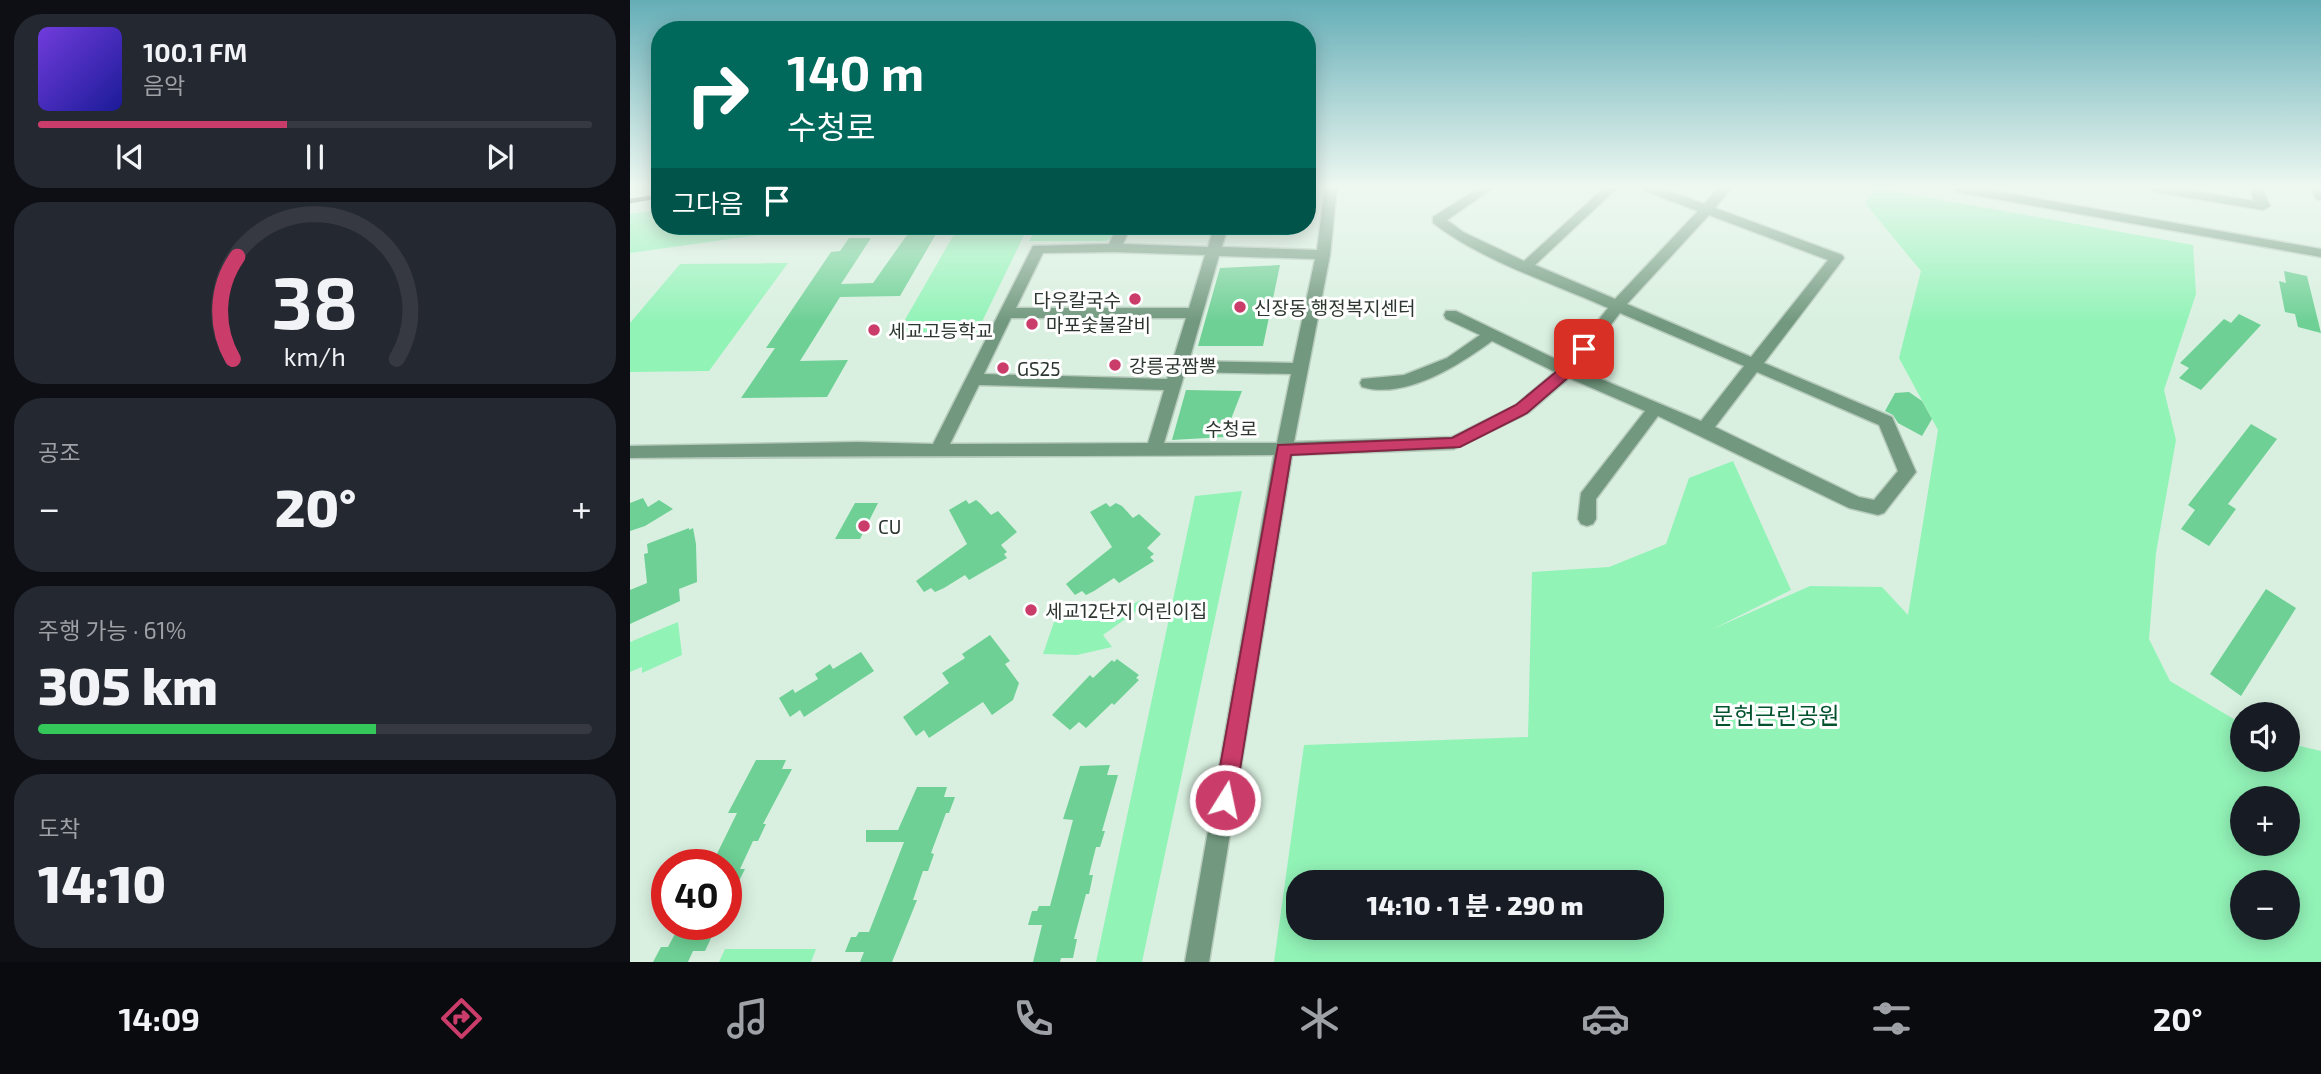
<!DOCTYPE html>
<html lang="ko">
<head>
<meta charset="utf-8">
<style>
	body { margin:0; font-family:"Exo 2","Noto Sans KR",sans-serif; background:#242831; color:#f1f3f6; height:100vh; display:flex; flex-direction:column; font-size:26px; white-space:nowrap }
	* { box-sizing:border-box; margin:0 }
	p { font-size:23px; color:#9ea1a6 }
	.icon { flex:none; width:38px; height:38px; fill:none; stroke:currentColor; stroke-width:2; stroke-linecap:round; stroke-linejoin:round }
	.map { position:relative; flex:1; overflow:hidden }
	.panel { display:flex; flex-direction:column; gap:14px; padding:14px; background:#0d0f14; width:630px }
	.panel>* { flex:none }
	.banner { position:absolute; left:21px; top:21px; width:665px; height:214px; border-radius:28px; box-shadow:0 4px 18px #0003; background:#00695c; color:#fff; overflow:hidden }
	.fabs { position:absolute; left:1600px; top:702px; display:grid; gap:14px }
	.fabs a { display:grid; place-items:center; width:70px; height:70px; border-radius:50%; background:#171b24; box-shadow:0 4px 18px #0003; font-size:35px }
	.speed { position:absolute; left:21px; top:849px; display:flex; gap:14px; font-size:35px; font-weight:700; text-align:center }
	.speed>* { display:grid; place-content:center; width:91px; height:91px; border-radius:50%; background:#171b24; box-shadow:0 4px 18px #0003; line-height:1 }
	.speed .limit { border:10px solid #d22; background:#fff; color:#111 }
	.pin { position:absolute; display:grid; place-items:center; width:60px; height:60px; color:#fff; margin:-30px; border-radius:14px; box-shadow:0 4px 10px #0006 }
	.me { position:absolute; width:77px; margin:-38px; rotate:10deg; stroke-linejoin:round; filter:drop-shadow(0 0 5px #0008) }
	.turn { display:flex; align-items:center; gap:24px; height:147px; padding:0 21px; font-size:32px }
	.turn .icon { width:91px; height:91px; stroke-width:2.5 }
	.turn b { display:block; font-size:49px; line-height:60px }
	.then { display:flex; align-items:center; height:66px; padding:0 21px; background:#0003; gap:14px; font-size:26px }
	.big { font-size:52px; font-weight:800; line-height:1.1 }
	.panel .widget { flex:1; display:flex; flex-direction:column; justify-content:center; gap:10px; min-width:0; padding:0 24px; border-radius:28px; background:#242831 }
	.panel .dial { align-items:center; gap:0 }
	.dial svg { height:182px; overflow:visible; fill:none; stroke:#363941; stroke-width:7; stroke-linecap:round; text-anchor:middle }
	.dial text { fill:#f1f3f6; stroke:none }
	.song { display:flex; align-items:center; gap:21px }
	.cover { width:84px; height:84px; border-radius:10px; background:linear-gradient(135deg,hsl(260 70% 55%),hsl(240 70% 35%)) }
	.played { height:7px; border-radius:4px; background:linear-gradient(90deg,#ca3c6a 45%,#363941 45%) }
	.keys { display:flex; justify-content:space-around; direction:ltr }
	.heat { display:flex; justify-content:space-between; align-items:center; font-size:38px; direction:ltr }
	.charge { height:10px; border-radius:5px; background:linear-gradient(90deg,#34c759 61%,#363941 0) }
	.trip { position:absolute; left:656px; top:870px; width:378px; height:70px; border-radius:28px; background:#171b24; box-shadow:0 4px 18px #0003; font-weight:800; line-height:70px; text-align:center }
	.dock { display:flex; height:112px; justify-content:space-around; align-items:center; background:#090b0e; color:#9ea1a6 }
	.dock .icon { width:49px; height:49px }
	.dock .on { color:#ca3c6a }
	.dock b { font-size:32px; color:#f1f3f6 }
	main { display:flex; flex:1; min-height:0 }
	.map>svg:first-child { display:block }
</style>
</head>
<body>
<main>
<section class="panel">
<div class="widget">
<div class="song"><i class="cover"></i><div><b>100.1 FM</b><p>음악</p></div></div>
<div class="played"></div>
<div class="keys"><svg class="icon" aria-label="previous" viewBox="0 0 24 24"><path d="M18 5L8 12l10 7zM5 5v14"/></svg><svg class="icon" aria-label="pause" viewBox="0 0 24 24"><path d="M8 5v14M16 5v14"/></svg><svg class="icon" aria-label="next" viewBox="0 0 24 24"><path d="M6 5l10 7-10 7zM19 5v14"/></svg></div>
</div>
<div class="widget dial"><svg viewBox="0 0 100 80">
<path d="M14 69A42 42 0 1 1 86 69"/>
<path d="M14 69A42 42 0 0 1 16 24" stroke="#ca3c6a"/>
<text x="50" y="56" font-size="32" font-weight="700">38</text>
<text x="50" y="72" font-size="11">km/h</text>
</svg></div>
<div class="widget"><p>공조</p>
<div class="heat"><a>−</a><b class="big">20°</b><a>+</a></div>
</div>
<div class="widget"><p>주행 가능 · 61%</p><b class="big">305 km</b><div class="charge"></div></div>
<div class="widget"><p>도착</p><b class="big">14:10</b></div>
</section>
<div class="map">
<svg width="1691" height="962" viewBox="0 0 1691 962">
	<rect width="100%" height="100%" fill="#d9f0e0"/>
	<!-- green -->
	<path fill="#92f3b7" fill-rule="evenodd" d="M1246,188L1563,245L1566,294L1534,390L1546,440L1526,553L1519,639L1540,681L1612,724V760H1657V743L1691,751V962H644L674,745L898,737L902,572L979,567L1036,544L1059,478L1103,461L1161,590L1083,629L1180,586L1252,587L1278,615L1308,430L1269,358L1291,271L1235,203ZM1612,798H1657V844H1612ZM668,882H1022V928H668ZM1612,882H1657V928H1612Z
		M30,210V226H194L0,253V214Z
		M408,226H487L484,236L476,241H399Z
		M327,229H397L347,332H268Z
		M158,263L79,371L0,372V323L50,264Z
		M612,491L512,962H466L565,496Z
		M511,600L515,605L473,635L482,647L447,655L413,654L426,616C457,621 483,615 511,600Z
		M48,622L52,655L12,673V667L0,672V642Z
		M95,949H186L181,962H89Z"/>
	<!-- building -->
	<path fill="#6ed095" d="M310,227L270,296L210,297L170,361L218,360L197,397L111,398L145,348H136L201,252L210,251L219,238H241L211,284L243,283L282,228Z
		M650,265L633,346H568L590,268Z
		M1654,271L1677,276L1691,333L1668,327L1665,314L1655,312L1649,281L1656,283Z
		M1609,314L1631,325L1571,390L1549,378L1559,368L1550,363L1594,319L1601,323Z
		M556,390L612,391L594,437L542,440Z
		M1279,392L1292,401L1302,419L1292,436L1268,423L1263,415L1255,411L1265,393Z
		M1621,424L1647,439L1598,504L1606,509L1579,546L1551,529L1565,510L1558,505Z
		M13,498L18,507L29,500L43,509L15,526L0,531V503Z
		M336,500L339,504L346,500L351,504L361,515L368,511L387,532L371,545L377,552L374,554L377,558L339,580L335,575L314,588L305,592L301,588L294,592L286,581L337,544L319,510Z
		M225,503H248L230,539H205Z
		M476,503L480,507L486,503L492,506L503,518L509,514L531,534L517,548L524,554L520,557L524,561L489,583L484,578L464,591L456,595L452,591L445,595L436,584L482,547L460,512Z
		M59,528V530L63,528L66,544L67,582L49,589L50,601L0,624V590L17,583L14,554L18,553L17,544Z
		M1636,589L1666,608L1611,696L1580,674Z
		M360,635L380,661L375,664L389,683L383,700L362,715L353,702L299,738L294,730L286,736L273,717L319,683L312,673L335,658L332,654Z
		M231,652L244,671L174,717L170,710L160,717L149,698L163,689L165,693L188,679L185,674L200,664L203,669Z
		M487,659L509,675L506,678L509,680L484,705L482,703L456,728L449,722L440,730L422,715L460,675L463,678L482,660L484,662Z
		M126,760H156L152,769H162L133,824H136L128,841H123L110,869H115L96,907V864H82L107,813H98Z
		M480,765L477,775H488L472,831H475L470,847H466L459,875H463L459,894H456L444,939H447L443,958H431L430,962H403L412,925H398L402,911H407L409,906H420L443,820L433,819L450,766Z
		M287,787H317L314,797H325L319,813H316L301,853L304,854L298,871H293L283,900H287L262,962H230L234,952H215L221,937H226L229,932H239L274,842H236V830H268Z
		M53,924H85L81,932H84L75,951H63L58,962H23L31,947H38L47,930H51Z"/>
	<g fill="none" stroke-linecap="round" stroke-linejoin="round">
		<defs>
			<path id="minor" d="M695,188H707L700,255L664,442L822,437L886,405L925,372L862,341C829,365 776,400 732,387L730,383L732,379L774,375L817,358L850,335L816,319L814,315L816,311H826L934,363L978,308C920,282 854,262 803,223V217L849,188H863L817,220L833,232L894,261L974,188H987L905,265L985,299L1068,211L1015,191L1014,188H1031L1074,204L1088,188H1101L1085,208L1212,255L1214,258L1134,363L1262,417L1286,472L1254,513L1248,515L1219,508L1028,416L966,499V519L963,524L957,526L951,524L948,519L951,493L1015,411L939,378L898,413L824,449L662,455L579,962H555L644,455C430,457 215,455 0,458V446L228,442L303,444L403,246L479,244L487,226H501L493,244L578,247L584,226H598L592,247L687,250ZM1079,215L1198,260L1121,357L997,304ZM484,252L575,255L559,308H386L413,253ZM589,256L685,259L663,363L559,361ZM990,313L1114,366L1071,421L947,369ZM381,318H556L537,379L354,374ZM555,372L661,374L647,443H534ZM1127,372L1249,425L1268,471L1244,500L1229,497L1085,427ZM349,385L534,390L518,443L320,444Z
				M1321,188H1347L1691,249V257L1327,192Z
				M1520,188H1547L1624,201L1620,188H1632L1640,206L1633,210L1526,192Z
				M1682,188H1691V200L1686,199Z"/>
		</defs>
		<!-- minor casing -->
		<use href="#minor" stroke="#b7cbbd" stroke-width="3"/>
		<!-- minor -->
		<use href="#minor" fill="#72997f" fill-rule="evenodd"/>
		<!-- rail -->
		<path stroke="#3e4942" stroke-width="4.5" d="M0,201L30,196"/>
	</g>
	<!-- sky -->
	<linearGradient id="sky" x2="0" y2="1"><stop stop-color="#65aeb7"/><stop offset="0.58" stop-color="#eef8f1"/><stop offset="1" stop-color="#eef8f1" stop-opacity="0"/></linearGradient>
	<rect width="1691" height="322" fill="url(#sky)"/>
	<!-- route -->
	<path fill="#ca3c6a" stroke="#832745" stroke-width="2" d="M954,344L961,349L942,374L897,413L830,447L661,455L605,800L602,807L595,810L587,807L584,800L648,445L822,438L886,405L932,367L949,345Z"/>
	<!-- markers -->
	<g fill="#ca3c6a" stroke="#fff" stroke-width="2.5">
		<circle cx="505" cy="299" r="7"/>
		<circle cx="610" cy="307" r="7"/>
		<circle cx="402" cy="324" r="7"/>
		<circle cx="244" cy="330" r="7"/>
		<circle cx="485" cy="365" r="7"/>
		<circle cx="373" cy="368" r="7"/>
		<circle cx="234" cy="526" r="7"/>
		<circle cx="401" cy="610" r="7"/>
	</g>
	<g text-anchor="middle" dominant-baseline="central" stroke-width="6" stroke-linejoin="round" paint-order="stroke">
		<!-- poi labels -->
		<g font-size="19" fill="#2d3630" stroke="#fff" text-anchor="start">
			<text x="491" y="299" text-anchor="end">다우칼국수</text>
			<text x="624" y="307">신장동 행정복지센터</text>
			<text x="416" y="324">마포숯불갈비</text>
			<text x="258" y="330">세교고등학교</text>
			<text x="499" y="365">강릉궁짬뽕</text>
			<text x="387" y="368">GS25</text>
			<text x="248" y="526">CU</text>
			<text x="415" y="610">세교12단지 어린이집</text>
		</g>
		<!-- street labels -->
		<g font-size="19" fill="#2d3630" stroke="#fff">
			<text x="601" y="428">수청로</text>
		</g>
		<!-- near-park labels -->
		<g font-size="23" fill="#01522d" stroke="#fff">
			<text x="1146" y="715">문헌근린공원</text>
		</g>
	</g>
</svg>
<div class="fabs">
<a><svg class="icon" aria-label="sound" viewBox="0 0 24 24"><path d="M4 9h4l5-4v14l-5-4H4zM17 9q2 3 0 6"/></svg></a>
<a>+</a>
<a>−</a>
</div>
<div class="speed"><div class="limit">40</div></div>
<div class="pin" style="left:954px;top:349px;background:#d93025"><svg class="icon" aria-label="arrive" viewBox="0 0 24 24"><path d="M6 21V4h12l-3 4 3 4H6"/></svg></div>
<svg class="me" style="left:595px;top:800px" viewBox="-20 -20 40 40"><circle r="17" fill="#ca3c6a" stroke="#fff" stroke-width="3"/><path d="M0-11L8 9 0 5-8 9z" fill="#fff"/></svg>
<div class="trip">14:10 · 1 분 · 290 m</div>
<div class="banner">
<div class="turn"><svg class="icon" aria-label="right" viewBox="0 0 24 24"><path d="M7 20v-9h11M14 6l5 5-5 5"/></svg><div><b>140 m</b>수청로</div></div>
<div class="then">그다음<svg class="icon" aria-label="arrive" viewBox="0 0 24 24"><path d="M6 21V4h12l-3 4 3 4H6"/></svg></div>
</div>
</div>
</main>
<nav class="dock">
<b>14:09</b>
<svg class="icon on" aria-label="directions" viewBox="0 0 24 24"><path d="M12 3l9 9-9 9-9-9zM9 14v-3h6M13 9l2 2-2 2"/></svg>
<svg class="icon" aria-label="music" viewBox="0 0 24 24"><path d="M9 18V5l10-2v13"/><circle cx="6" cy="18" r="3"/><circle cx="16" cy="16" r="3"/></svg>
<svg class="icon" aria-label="phone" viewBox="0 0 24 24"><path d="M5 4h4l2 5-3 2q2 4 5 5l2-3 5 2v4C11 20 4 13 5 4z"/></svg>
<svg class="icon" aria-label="climate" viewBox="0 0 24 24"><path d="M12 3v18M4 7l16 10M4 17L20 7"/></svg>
<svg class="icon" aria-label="car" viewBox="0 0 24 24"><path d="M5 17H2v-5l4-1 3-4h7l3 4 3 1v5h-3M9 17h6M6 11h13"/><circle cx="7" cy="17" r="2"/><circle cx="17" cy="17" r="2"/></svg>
<svg class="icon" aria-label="filters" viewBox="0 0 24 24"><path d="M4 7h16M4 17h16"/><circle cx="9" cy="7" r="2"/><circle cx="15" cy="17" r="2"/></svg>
<b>20°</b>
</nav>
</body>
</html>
